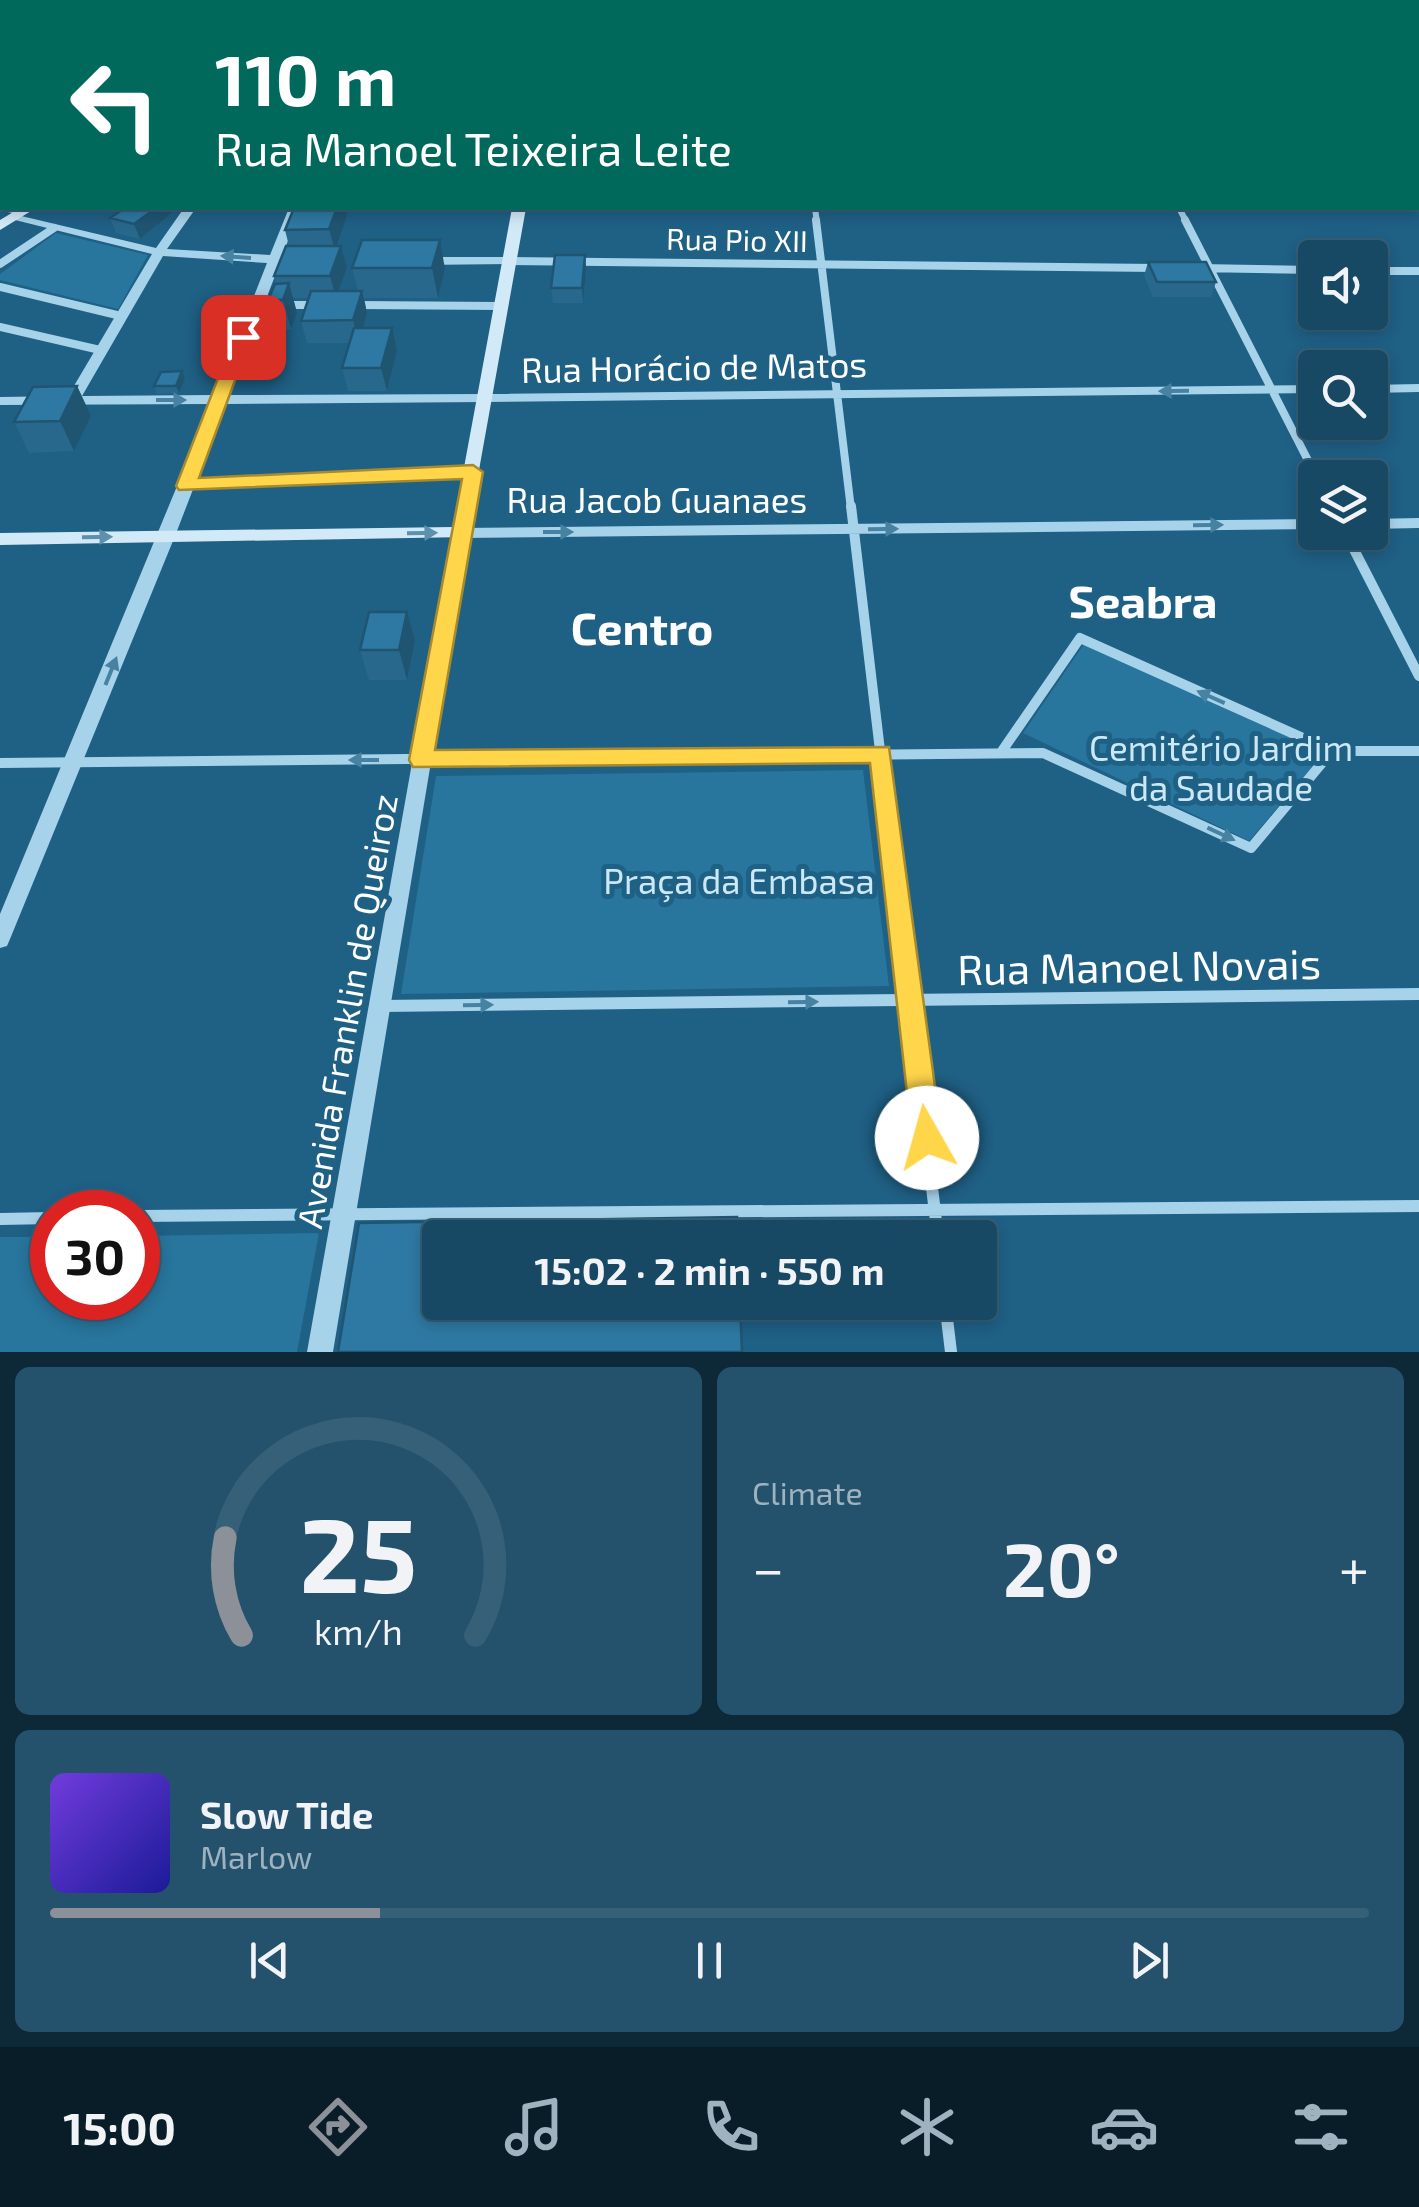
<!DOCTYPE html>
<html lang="en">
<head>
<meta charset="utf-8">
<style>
	body { margin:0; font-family:"Exo 2",sans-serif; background:#24526d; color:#f1f3f6; height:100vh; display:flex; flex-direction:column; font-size:38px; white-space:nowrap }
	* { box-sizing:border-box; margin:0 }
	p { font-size:32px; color:#9eb2bf }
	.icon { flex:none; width:55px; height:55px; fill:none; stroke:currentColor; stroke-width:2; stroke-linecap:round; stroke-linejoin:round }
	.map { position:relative; height:1352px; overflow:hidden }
	.side { display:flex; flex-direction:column; gap:15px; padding:15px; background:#0d2837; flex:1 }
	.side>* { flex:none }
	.top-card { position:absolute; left:0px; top:0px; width:1420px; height:210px; box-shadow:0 5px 15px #0003,0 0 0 2px #366078; background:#00695c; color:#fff; overflow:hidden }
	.controls { position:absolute; left:1298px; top:240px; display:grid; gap:20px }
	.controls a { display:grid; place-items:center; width:90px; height:90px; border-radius:10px; background:#174864; box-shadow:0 5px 15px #0003,0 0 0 2px #366078; font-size:50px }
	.speed { position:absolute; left:30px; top:1190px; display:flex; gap:20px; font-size:50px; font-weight:700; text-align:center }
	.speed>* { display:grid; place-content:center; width:130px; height:130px; border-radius:50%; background:#174864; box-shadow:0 5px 15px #0003,0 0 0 2px #366078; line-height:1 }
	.speed .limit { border:15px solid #d22; background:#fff; color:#111 }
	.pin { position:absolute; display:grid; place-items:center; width:85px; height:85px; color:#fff; margin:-42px; border-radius:20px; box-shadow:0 5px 15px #0006 }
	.me { position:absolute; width:110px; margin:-55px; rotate:353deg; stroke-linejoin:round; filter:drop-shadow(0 0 8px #0008) }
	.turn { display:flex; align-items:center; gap:35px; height:210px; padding:0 50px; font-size:45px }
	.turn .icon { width:130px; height:130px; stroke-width:2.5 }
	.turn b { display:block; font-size:70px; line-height:85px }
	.big { font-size:75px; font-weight:700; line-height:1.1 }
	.side .widget { flex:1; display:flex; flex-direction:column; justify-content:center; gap:15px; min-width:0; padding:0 35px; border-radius:15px; background:#24526d }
	.side .dial { align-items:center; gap:0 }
	.dial svg { height:260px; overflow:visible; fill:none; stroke:#366078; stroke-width:7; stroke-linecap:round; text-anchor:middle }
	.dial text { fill:#f1f3f6; stroke:none }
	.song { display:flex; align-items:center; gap:30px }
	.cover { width:120px; height:120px; border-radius:15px; background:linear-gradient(135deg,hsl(260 70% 55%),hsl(240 70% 35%)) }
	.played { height:10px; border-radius:5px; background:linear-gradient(90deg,#8c9099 25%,#366078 25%) }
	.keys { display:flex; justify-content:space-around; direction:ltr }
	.heat { display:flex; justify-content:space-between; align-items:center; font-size:55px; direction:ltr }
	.side .tiles { flex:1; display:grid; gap:15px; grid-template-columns:1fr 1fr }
	.widget:last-child { grid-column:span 2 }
	.trip { position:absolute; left:422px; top:1220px; width:575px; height:100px; border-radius:10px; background:#174864; box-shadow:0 5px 15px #0003,0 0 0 2px #366078; font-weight:700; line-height:100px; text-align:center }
	.tabs { display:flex; height:160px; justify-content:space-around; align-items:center; background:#091d28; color:#9eb2bf }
	.tabs .icon { width:70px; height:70px }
	.tabs .on { color:#8c9099 }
	.tabs b { font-size:45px; color:#f1f3f6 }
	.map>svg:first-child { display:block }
</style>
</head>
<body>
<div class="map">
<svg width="1419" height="1352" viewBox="0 0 1419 1352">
	<rect width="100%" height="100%" fill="#1f6085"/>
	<!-- green -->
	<path fill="#28759d" d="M56,233L148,255L118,309L0,280V274Z
		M1084,644L1324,753L1249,841L1023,733Z
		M863,770L889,986L401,994L436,776Z
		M319,1233L297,1352H0V1237H52V1298H138V1236Z"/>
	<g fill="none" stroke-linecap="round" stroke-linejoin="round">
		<!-- river -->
		<path fill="#154764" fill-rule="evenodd" d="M0,23H2V37H0Z"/>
		<!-- minor-far3 -->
		<path stroke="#a7d3ea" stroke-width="6" d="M4,208L22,212
			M815,208L817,223
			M1179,208L1187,223"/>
		<!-- minor-far2 -->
		<path stroke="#a7d3ea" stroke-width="8" d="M816,220L851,509
			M1185,220L1317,478
			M508,261L1157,268
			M0,264L54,228
			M1199,268L1315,270
			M1370,271H1419
			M0,287L121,316
			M255,305H319
			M356,305L500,306
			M0,327L100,350
			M1370,389L1419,388
			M485,398L1315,389
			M186,485L473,472"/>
		<!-- minor-far1 -->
		<path stroke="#a7d3ea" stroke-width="10" d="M851,506L895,877
			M1370,524L1419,523
			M1345,532L1419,676
			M461,533L1315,524
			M1002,751L1080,638L1332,751H1419
			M0,763L1043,753L1251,848L1332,751"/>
		<!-- minor -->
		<path stroke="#a7d3ea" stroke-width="12" d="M895,875L938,1238
			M381,1006L1419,994
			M138,1216L1419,1206
			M0,1219L52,1218
			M945,1302L951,1352"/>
		<!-- tertiary -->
		<path fill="#a7d3ea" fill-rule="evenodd" d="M1418,174H1419V180H1418Z
			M184,208H196L167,249L270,255L289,208H301L282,256L290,260L280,263L229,395L485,394L492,398L485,402L226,404L175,536L10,939L7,946L0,948V914L211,404L0,405V397L68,396L152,254L7,218L13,214L156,248ZM163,256L267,263L215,395L82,396Z
			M508,257L514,261L512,264L420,265L414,261L420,257Z
			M461,528L469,533L333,1352H307L453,533Z"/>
		<!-- secondary -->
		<path fill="#d2eaf8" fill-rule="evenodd" d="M20,208H36L0,230V220Z
			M512,208H526L467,537L0,545V533L453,527Z"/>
	</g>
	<!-- wall -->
	<path fill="#28688c" d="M125,208H176L168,216L140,239L116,233L110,218Z
		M347,216L337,246L347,268L339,291H358L352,268L445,269L438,298H364L367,313L363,328L397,350L387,391H348L342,368L350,343H307L301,321L309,298H293L297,313L291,329L277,330L268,300L276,284L274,276L289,246L285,230Z
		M585,255L586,270L583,303H553L551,288Z
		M1148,262L1216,282L1211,297H1153L1144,276Z
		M185,379L179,393L157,394L154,386Z
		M77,386L91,416L74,451L29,453L14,422Z
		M415,641L407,680H369L360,650Z"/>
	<!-- shaded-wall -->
	<path fill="#205572" d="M156,208H176L168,216L140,239L134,224Z
		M337,208H345L347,216L335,251L329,229Z
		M440,240L445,269L438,298L432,268Z
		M341,246L347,268L336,298L330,276Z
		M585,255L586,270L583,303L582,288Z
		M289,283L297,313L291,329L283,300Z
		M362,291L367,313L359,343L353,320Z
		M392,328L397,350L387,391L381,368Z
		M182,371L185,379L179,393L176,386Z
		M77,386L91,416L74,451L60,421Z
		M407,612L415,641L407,680L399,650Z"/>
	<!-- building -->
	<path fill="#2e79a3" stroke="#205572" stroke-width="2.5" d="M0,166L2,167V182H0Z
		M125,208H156L134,224L110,218Z
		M294,208H337L329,229L285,230Z
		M362,240H440L432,268H352Z
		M286,246H341L330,276H274Z
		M555,255H585L582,288H551Z
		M1148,262H1206L1216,282H1157Z
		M289,283L283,300H268L275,284Z
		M311,291H362L353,320L301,321Z
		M354,328H392L381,368H342Z
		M182,371L176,386H154L161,372Z
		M77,386L60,421L14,422L33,387Z
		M369,612H407L399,650H360Z
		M737,1217L738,1238H440V1302H740L742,1352H338L359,1223Z"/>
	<!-- one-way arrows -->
	<defs><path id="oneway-solid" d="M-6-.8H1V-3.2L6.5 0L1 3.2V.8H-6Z" transform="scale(2.5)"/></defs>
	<g fill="#4882a3">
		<use href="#oneway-solid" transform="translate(236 257) rotate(-176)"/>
		<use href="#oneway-solid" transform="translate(1174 391) rotate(179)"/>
		<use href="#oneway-solid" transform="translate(171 400)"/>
		<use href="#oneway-solid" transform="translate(1208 525) rotate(-1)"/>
		<use href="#oneway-solid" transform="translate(883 529) rotate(-1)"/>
		<use href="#oneway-solid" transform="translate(558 532)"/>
		<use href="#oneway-solid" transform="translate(111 671) rotate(-68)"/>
		<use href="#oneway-solid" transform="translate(1211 697) rotate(-156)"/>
		<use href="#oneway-solid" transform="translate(364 760) rotate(180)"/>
		<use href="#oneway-solid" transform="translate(1221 834) rotate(25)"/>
		<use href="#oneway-solid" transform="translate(803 1002) rotate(-1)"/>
		<use href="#oneway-solid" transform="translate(478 1005) rotate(-1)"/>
	</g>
	<g fill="#5e90ad">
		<use href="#oneway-solid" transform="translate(422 533) rotate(-1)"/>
		<use href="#oneway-solid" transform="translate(97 537) rotate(-1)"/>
	</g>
	<!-- route -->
	<path fill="#ffd54a" stroke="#a68a30" stroke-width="2.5" d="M243,332L251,337L199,478L473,465L483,472L435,750L889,747L942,1138L937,1149L927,1153L916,1149L912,1138L870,763L413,767L409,760L462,479L179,490L176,486L234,337Z"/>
	<g text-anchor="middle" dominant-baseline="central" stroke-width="10" stroke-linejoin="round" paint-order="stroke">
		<!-- far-street labels -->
		<g font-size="30" fill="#fff" stroke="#1f6085">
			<text transform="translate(737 239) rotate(1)">Rua Pio XII</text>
		</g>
		<!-- street labels -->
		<g font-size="35" fill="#fff" stroke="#1f6085">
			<text transform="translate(694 366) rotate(-1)">Rua Horácio de Matos</text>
			<text x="657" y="499">Rua Jacob Guanaes</text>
			<text transform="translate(346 1011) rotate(-80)">Avenida Franklin de Queiroz</text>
		</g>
		<!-- park labels -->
		<g font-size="35" fill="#cbe8f7" stroke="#1f6085">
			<text x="1221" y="747">Cemitério Jardim<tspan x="1221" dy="40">da Saudade</tspan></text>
			<text x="739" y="880">Praça da Embasa</text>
		</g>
		<!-- near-street labels -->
		<g font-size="42" fill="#fff" stroke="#1f6085">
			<text transform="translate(1139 965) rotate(-1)">Rua Manoel Novais</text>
		</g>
		<!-- district labels -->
		<g font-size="45" font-weight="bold" fill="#fff" stroke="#1f6085">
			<text x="1143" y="600">Seabra</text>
			<text x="642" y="627">Centro</text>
		</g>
	</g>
</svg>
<div class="controls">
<a><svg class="icon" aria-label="sound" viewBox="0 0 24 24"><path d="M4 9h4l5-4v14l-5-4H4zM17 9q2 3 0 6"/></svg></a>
<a><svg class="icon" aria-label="search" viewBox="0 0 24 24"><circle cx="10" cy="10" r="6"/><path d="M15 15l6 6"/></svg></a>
<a><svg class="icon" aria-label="layers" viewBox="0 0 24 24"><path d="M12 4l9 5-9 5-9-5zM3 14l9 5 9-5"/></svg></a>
</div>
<div class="speed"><div class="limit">30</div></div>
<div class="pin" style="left:243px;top:337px;background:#d93025"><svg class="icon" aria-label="arrive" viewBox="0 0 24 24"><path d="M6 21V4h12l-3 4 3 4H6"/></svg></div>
<svg class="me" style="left:927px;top:1138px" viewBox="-20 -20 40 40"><circle r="19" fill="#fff"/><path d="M0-13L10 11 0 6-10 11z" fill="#ffd54a"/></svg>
<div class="trip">15:02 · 2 min · 550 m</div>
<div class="top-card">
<div class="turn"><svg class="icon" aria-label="left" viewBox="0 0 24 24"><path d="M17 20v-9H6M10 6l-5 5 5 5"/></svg><div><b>110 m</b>Rua Manoel Teixeira Leite</div></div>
</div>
</div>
<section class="side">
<div class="tiles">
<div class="widget dial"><svg viewBox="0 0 100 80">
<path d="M14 69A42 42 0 1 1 86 69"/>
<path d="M14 69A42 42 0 0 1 9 39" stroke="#8c9099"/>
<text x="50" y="56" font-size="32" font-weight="700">25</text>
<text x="50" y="72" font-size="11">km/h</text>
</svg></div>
<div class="widget"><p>Climate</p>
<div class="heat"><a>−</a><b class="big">20°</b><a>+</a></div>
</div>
<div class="widget">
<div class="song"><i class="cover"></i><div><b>Slow Tide</b><p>Marlow</p></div></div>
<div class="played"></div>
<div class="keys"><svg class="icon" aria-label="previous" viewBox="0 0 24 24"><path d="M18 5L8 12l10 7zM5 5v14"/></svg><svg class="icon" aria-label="pause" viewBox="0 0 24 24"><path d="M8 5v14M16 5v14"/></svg><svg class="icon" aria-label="next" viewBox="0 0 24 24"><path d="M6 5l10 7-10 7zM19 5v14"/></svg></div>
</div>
</div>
</section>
<nav class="tabs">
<b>15:00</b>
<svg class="icon on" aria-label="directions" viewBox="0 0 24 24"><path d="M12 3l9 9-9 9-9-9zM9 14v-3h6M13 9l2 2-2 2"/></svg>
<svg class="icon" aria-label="music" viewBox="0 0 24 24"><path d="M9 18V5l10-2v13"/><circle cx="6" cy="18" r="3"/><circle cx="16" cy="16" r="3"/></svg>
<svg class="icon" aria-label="phone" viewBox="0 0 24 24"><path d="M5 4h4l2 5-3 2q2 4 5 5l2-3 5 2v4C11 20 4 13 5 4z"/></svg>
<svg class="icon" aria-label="climate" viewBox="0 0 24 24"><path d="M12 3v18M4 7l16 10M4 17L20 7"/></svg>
<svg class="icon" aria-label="car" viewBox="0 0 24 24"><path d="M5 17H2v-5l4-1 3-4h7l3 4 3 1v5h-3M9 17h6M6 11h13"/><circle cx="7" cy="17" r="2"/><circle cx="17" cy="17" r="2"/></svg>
<svg class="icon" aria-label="filters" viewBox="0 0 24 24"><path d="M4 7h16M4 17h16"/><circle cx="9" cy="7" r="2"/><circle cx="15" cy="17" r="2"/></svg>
</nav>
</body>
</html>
